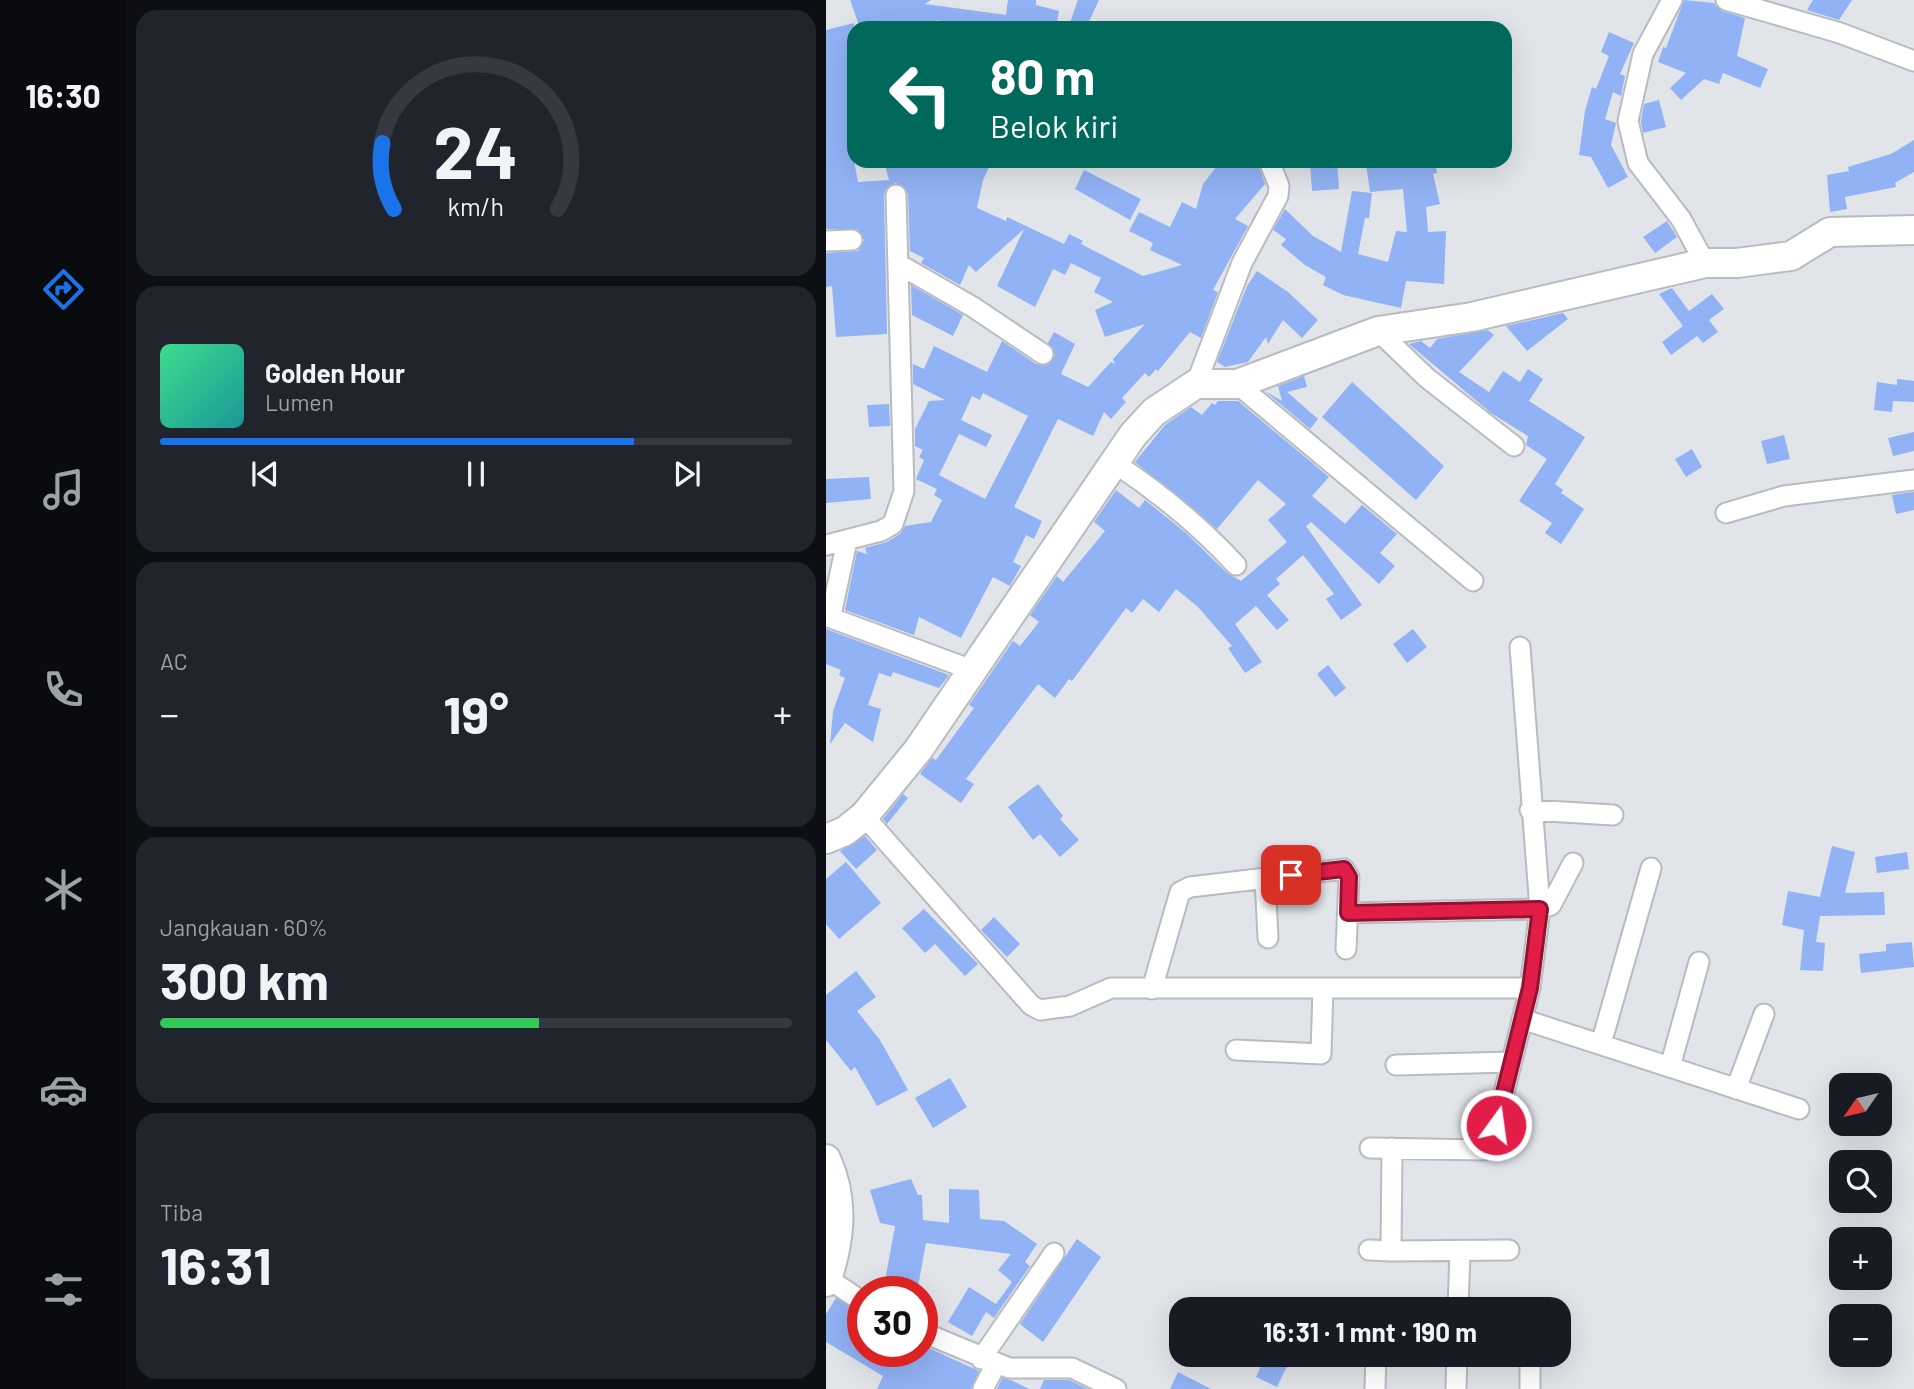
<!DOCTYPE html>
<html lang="id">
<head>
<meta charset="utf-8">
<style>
	body { margin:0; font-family:Barlow,sans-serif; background:#20242c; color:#f1f3f6; height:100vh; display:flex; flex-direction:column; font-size:26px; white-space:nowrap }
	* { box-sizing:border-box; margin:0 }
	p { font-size:23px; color:#9ea1a6 }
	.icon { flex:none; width:38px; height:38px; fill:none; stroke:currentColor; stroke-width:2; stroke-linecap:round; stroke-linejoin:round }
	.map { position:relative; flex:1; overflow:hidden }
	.panel { display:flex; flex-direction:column; gap:10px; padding:10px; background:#0d0f14; width:700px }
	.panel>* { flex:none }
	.hud { position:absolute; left:21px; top:21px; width:665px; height:147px; border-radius:21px; box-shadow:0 7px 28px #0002; background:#00695c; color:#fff; overflow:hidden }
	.needle { width:46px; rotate:236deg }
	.buttons { position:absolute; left:1003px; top:1073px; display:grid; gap:14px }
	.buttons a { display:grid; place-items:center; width:63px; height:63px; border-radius:14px; background:#171b24; box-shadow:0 7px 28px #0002; font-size:35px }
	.speed { position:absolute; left:21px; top:1276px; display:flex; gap:14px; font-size:35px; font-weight:700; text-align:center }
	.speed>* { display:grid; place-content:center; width:91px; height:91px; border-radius:50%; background:#171b24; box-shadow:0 7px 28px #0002; line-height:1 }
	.speed .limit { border:10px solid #d22; background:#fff; color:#111 }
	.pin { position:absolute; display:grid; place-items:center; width:60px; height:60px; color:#fff; margin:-30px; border-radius:14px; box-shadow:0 4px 10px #0006 }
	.me { position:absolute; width:77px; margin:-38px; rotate:14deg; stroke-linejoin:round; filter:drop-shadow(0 0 5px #0008) }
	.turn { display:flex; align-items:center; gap:24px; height:147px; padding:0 28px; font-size:32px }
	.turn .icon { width:91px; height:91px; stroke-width:2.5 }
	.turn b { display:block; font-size:49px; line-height:60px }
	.big { font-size:52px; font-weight:700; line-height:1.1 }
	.panel .tile { flex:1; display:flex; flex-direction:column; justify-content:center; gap:10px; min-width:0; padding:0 24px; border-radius:21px; background:#20242c }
	.panel .dial { align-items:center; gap:0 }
	.dial svg { height:182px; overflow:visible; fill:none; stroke:#363941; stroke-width:7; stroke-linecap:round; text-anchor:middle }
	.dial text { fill:#f1f3f6; stroke:none }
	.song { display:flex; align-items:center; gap:21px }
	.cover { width:84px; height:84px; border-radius:10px; background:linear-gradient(135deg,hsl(150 70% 55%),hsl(180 70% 35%)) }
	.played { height:7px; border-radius:4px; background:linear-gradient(90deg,#1a73e8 75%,#363941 75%) }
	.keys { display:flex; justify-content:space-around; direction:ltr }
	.heat { display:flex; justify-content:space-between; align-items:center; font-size:38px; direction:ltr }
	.charge { height:10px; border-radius:5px; background:linear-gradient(90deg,#34c759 60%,#363941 0) }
	.trip { position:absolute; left:343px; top:1297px; width:402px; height:70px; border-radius:21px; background:#171b24; box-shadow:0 7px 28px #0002; font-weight:700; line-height:70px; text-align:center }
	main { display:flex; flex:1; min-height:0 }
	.tabs { display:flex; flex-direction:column; width:126px; justify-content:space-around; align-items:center; background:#090b0e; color:#9ea1a6 }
	.tabs .icon { width:49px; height:49px }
	.tabs .selected { color:#1a73e8 }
	.tabs b { font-size:32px; color:#f1f3f6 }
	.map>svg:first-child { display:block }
</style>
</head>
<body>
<main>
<nav class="tabs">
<b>16:30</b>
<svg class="icon selected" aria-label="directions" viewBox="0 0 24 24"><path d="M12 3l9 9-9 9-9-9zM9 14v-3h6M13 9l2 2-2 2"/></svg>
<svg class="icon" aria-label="music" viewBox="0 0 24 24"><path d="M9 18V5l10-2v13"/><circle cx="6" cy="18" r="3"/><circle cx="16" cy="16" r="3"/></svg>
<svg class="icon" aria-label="phone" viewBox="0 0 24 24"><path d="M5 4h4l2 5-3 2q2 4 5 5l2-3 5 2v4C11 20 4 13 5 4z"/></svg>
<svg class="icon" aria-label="climate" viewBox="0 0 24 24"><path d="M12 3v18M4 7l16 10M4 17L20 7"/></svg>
<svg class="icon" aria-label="car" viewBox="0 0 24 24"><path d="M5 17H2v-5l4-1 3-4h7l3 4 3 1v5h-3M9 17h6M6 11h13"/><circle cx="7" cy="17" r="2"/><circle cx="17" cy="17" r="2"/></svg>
<svg class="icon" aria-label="filters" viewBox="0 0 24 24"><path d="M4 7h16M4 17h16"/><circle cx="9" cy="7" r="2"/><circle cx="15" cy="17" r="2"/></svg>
</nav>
<section class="panel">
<div class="tile dial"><svg viewBox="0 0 100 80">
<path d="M14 69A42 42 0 1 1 86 69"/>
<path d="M14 69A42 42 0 0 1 9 40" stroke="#1a73e8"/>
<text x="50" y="56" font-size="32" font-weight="700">24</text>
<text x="50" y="72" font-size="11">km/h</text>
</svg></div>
<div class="tile">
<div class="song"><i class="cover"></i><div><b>Golden Hour</b><p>Lumen</p></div></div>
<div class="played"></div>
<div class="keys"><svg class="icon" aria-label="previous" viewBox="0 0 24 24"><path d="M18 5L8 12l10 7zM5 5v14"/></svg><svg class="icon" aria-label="pause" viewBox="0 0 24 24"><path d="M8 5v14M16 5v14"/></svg><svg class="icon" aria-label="next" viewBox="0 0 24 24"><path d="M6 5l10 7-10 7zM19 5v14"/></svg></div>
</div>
<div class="tile"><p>AC</p>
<div class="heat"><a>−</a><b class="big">19°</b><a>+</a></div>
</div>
<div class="tile"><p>Jangkauan · 60%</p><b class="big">300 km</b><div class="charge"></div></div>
<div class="tile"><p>Tiba</p><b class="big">16:31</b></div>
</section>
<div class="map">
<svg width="1088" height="1389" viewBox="0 0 1088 1389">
	<rect width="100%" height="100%" fill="#e1e4e9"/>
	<!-- building -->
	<path fill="#91b2f5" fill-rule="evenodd" d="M24,0H105L99,4L180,15L182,0H210V5L233,11L230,28H115L113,20L84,28H34Z
		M252,0H273L260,28H242Z
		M858,0L888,3L896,11L919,18L911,56L942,69L934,88L897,73L893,84L878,79L855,100L844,88L860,73L832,62L837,47L840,48Z
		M987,0H1026L1013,20L981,10Z
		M28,23V161L32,182L63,180L58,161H166L157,180L151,208L180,221L181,217L238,244L243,234L257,241L255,244L317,276L356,265L324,250L327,243L303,231L313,212L344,227L356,202L370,209L377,184L395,161H431L439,184L409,219L422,226L387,290L392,292L375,338L364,332L332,371L330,369L323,377L319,373L296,398L300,402L285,419L278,412L267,436L232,419L188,507L216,521L208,539L200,535L187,562L195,566L184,586L167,577L135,638L93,617L88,635L19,610L31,551L41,554L39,548L61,542L74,534L79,526L105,522L116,500L108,495L111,489L90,479L98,460L93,457L97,450L89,446V429L103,401L119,400L87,384V364L98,369L108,346L161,372L176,341L210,364L222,365L229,355L222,343L228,332L249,344L235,374L262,387L285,362L289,364L287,359L319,324L279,337L269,310L287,302L268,292L275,278L245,263L239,275L227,269L209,307L171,286L198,229L150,272L143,265L134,285L95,263L98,258L84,251L82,194L76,185L69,183L60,189L58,195L61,334L10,337L6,286L0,287V253L32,251L38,240L31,229H0V30ZM157,393L202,416L159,499L113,475L133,434L160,447L166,435L135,420L146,396L154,400Z
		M783,32L808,43L794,74L799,76L795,96L787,92L779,119L790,123L785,145L802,177L782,188L765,157L753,155L759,111L766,87L770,89L783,56L775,52Z
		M833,100L840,127L817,133L815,121L818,104Z
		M1088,140V172L1069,183L1070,187L1019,197L1021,209L1004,212L1001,175L1023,171L1022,167L1065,154Z
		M484,161H511L513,189L486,191Z
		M564,161V165L580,161H609L611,173L607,174L614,204L600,207L602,232L620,231L618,284L580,281L575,308L517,295L497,285L500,277L479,265L455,245L460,239L447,230L459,209L487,236L515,252L526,191L546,193L543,218H539L532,254L562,262L570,231L581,232L577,189L544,192L540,164Z
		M258,170L315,199L304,220L249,189Z
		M841,221L851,237L829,253L817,237Z
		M431,271L462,292L492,320L476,338L457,320L442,344L440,337L422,362L399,367L391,362L421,286Z
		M85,285L137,315L127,336L86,315Z
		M846,288L863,311L886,294L898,309L883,320L892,332L877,343L871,336L845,355L836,342L857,326L833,294Z
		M737,313L742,319L701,351L680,326Z
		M662,330L668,335L633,372L663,392L677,371L694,382L702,369L717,379L703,401L759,437L729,484L737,490L735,493L758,509L735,544L719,533L726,523L693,501L721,459L700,445L702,436L665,413L583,344L595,341L604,348L611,339Z
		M478,376L481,387L461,392L492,419L484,429L439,391L456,401L452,386Z
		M1071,379L1088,381V402L1067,401L1066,412L1048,410L1051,382L1071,385Z
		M526,382L618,466L590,500L496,417Z
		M392,401H412L503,477L486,496L519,524L536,505L571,534L554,553L569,566L553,584L485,522L480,526L536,605L515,620L500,599L508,594L477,555L450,579L454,584L441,595L463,620L451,630L430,606L409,624L436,662L419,673L402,648L406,646L372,607L350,589L333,612L317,599L306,613L300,608L246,681L243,679L229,698L212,684L140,779L148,784L135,803L94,774L106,758L110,760L148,708L143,705L187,641L194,646L213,622L204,615L231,576L237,582L279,531L268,522L290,490L313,508L319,500L360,533L401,573L415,581L461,542L442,520L460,504L432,480L391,529L309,462L339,425L365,407L376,415L386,403L389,405Z
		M63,404L64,426L43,427L41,405Z
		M1088,432V451L1067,456L1062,438Z
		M958,435L964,459L941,464L935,441Z
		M866,449L876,467L860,477L849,459Z
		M43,477L45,499L0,503V479Z
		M1088,492V510L1070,514L1066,495Z
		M0,629L123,675L113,688L67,672L65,677L53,673L42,705L55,709L47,742L19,723L4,744L7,711L19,678L13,675L15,670L0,664Z
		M587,629L601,647L581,663L567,644Z
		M502,665L520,688L509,697L491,674Z
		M212,784L237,816L234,819L253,840L234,857L214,834L207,840L182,807Z
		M77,794L82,798L61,824L57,819Z
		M39,836L51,850L30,869L14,851Z
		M1006,846L1029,852L1019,893L1058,892L1059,915L994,916L990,942L999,943L997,971L974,970L978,930L956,925L962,891L994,897Z
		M1081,852L1083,869L1051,873L1049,857Z
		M20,862L55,903L13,939L0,924V879Z
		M98,909L152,964L139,976L109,944L99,953L76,928Z
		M168,917L194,944L181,957L155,930Z
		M1086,942L1088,967L1035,973L1033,954L1060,951V944Z
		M30,971L50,997L31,1011L54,1040L82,1090L51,1106L29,1067L25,1071L0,1040V995Z
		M124,1078L141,1107L107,1128L89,1098Z
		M85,1179L92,1195H96L97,1220L123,1223V1189L153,1190L154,1219L178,1221L211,1244L199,1262L204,1266L168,1318L160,1312L146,1336L122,1322L143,1287L170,1304L186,1282L172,1270L185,1254L100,1243L91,1292H57L69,1226L54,1223L44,1190Z
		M251,1239L275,1257L217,1342L194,1324Z
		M10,1298L37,1314V1351H96V1345L153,1371L145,1389H51L57,1376L0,1342V1314Z
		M441,1354H467L451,1387L430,1377Z
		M352,1372L385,1389H344Z
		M176,1378L185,1380L203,1389H171Z
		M218,1380H243L262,1389H214Z"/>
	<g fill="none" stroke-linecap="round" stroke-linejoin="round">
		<defs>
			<path id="street" d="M846,0L817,54L802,121L812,163L855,219L879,263
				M900,0L1014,33L1088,61
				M0,241L26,240
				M74,265L147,307L217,354
				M552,331L601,378L688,446
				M370,384L416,263L452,196L453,186L443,161
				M411,384L647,581
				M290,464C335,494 374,526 410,565
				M900,513L958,496L1088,480
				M0,545L55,531L67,524L78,491L70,195
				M5,615L21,541
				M0,616L146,670
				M704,810L787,815
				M38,816L205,1005L214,1010L244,1006L285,988H704L714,909L725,905L747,863
				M439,878L442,938
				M522,913L714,909L694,647
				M326,989L354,892L364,887L518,869L523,877L520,949
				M696,1019L973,1109
				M775,1044L825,868
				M410,1050L495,1054L497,988
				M570,1065L685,1062
				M844,1067L873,962
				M910,1089L938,1014
				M544,1148L658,1150L665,1145L704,988
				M566,1148L565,1251L683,1250
				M543,1250L565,1251
				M1,1278L37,1302
				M632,1309L634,1251
				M96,1332L183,1368H246L290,1389
				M155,1359L228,1253
				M157,1389L170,1364
				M549,1389L550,1354
				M630,1389L631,1354
				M704,1389V1354"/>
			<path id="secondary" d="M0,839L19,831L38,816L92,750L307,435L328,412L370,384H411L552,331L646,317L879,263H911L965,256L1004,232L1088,230
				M0,1159C19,1200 14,1241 0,1282"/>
		</defs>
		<!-- street casing -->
		<use href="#street" stroke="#b8bbc0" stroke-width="23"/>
		<!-- secondary casing -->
		<use href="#secondary" stroke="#b8bbc0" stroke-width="32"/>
		<!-- street -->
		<use href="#street" stroke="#fff" stroke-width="19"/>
		<!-- secondary -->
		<use href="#secondary" stroke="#fff" stroke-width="28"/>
	</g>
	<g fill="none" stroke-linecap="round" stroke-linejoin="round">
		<defs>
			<path id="route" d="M465,875L518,869L523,877L522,913L714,909L704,988L670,1125"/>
		</defs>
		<!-- route casing -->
		<use href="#route" stroke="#92132f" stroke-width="18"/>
		<!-- route -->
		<use href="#route" stroke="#e11d48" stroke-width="12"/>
	</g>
</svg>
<div class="buttons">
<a><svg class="needle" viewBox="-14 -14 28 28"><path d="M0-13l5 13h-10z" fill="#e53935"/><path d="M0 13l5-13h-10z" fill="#9ea1a6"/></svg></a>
<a><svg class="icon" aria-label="search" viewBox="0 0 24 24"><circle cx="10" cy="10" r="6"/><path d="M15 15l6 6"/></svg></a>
<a>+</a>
<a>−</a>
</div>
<div class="speed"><div class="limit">30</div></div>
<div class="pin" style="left:465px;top:875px;background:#d93025"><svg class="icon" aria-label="arrive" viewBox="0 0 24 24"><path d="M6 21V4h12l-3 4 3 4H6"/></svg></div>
<svg class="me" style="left:670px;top:1125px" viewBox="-20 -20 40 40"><circle r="17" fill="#e11d48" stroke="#fff" stroke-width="3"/><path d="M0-11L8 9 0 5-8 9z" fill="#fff"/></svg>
<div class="trip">16:31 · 1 mnt · 190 m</div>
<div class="hud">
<div class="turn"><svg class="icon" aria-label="left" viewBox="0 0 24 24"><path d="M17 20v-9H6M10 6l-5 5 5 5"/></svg><div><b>80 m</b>Belok kiri</div></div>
</div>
</div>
</main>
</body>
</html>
